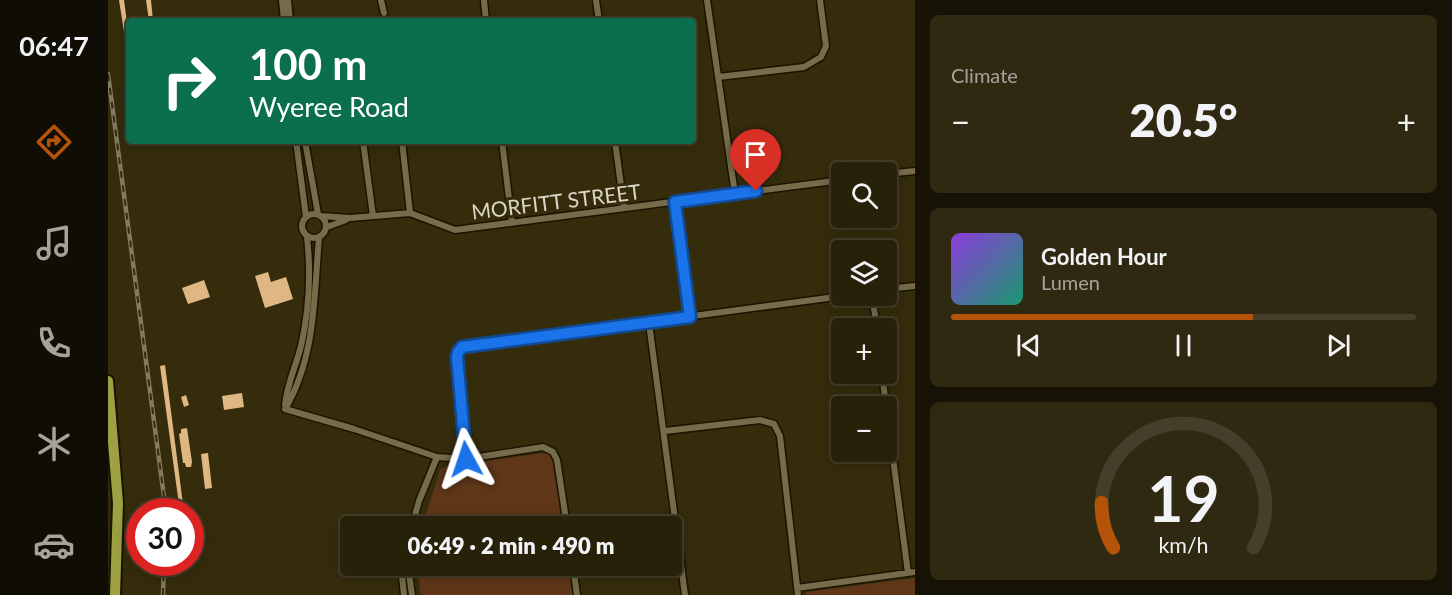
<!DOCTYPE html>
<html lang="en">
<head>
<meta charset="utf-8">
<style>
	body { margin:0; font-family:Lato,sans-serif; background:#302912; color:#f1f3f6; height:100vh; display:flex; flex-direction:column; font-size:22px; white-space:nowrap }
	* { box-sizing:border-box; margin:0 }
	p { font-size:20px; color:#a5a39c }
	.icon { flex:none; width:33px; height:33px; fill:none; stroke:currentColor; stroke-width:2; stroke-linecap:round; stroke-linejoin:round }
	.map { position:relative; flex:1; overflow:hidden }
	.panel { display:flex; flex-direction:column; gap:15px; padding:15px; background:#161205; width:537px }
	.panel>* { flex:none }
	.guide { position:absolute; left:18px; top:18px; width:570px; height:126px; border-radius:6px; box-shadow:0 3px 15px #0003,0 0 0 2px #443e2a; background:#0b6e4f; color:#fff; overflow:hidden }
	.controls { position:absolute; left:723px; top:162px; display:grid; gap:12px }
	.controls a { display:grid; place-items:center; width:66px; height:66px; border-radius:6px; background:#282109; box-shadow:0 3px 15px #0003,0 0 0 2px #443e2a; font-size:30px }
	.speed { position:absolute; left:18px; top:498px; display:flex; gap:12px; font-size:30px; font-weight:700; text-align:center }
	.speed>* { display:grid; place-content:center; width:78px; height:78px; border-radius:50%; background:#282109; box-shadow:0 3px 15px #0003,0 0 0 2px #443e2a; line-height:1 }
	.speed .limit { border:9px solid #d22; background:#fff; color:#111 }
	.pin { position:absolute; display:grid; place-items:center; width:51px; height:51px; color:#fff; margin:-62px -26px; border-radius:50% 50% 50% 0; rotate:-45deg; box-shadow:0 0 6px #0007 }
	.pin .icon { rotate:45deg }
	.me { position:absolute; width:66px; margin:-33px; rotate:355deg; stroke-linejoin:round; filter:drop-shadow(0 0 4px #0008) }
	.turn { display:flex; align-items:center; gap:21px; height:126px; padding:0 24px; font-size:27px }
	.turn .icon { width:78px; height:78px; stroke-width:2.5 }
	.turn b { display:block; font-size:42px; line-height:51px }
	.big { font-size:45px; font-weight:800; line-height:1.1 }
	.panel .widget { flex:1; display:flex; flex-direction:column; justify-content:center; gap:9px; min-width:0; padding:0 21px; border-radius:9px; background:#302912 }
	.panel .dial { align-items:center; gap:0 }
	.dial svg { height:156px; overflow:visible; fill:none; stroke:#443e2a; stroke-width:7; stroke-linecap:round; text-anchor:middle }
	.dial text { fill:#f1f3f6; stroke:none }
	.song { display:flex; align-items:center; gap:18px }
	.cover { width:72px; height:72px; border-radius:9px; background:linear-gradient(135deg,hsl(270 70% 55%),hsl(160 70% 35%)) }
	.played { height:6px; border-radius:3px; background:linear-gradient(90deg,#b45309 65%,#443e2a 65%) }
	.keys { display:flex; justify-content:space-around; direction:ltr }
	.heat { display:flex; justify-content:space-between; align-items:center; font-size:33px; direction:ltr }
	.trip { position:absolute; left:232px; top:516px; width:342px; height:60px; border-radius:6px; background:#282109; box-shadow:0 3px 15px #0003,0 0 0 2px #443e2a; font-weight:800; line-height:60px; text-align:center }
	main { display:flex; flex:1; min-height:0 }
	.dock { display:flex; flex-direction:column; width:108px; justify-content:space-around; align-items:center; background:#100d04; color:#a5a39c }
	.dock .icon { width:42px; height:42px }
	.dock .selected { color:#b45309 }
	.dock b { font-size:27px; color:#f1f3f6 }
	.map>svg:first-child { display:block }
</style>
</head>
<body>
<main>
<nav class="dock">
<b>06:47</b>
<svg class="icon selected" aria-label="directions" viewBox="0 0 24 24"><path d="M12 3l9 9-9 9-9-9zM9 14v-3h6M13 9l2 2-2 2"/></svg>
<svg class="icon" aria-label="music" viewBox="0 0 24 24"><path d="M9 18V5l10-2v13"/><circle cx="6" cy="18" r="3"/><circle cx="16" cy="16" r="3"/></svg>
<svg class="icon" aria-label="phone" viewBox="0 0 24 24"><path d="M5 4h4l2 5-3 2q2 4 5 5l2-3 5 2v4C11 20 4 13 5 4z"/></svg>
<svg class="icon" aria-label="climate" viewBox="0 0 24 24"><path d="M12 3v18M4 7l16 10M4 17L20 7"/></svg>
<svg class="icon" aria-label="car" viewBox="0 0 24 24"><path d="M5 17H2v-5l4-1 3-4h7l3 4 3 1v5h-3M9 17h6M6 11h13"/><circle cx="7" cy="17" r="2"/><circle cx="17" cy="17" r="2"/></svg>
</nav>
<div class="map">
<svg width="807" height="595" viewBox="0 0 807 595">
	<rect width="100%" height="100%" fill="#352c0c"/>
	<!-- green -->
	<path fill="#5f3718" d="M435,453L442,455L445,462L455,526H314L332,470L337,467Z
		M310,566H460L465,595H312Z
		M807,578V595H698V592Z"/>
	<!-- building -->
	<path fill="#dfb782" d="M11,0H16L21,37V64Z
		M38,0H43L45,21H41Z
		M160,272L163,282L178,277L185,299L157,308L147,276Z
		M96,280L102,297L80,304L74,288Z
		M57,365L76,512H72L52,366Z
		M134,393L136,407L116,410L114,396Z
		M78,395L81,405L76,407L73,397Z
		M79,428L84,462L83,467H78L77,463H75L71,434L73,433V429Z
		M100,453L104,488L97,489L93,454Z"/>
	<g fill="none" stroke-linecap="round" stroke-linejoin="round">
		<defs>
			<path id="minor" d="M174,0L176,21
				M180,0L182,21
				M273,0L276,13
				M376,0L378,21
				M488,0L491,21
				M599,0L627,194
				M610,77L696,67L713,57L718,46L712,0
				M188,141L198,217
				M197,141L210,214
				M255,141L265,216
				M294,141L302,213
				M394,141L404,223
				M507,141L516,208
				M778,174L807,171
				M567,202L582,317
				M194 226a12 12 0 1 1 24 0a12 12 0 1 1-24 0Z
				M213,216L242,218L302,213L347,230L734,180
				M219,227L238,220
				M778,289L807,286
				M764,296L769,328
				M541,323L577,595
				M774,374L800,573
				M177,405C179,384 188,366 193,346C201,311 203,273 199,237
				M177,409L246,429L329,457L358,459L435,447L445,452L449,460L459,526
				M177,409C208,357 206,295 211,237
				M557,431L652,420L666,424L672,436L690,595
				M358,459L349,357L350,352L354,347L735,296
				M304,526L311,501L329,457
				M293,566L296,595
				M300,566L304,595
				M465,566L469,595
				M689,588L807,572"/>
			<path id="trunk" d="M0,381L10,503L7,595"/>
		</defs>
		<!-- minor casing -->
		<use href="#minor" stroke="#1b1400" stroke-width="9"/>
		<!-- trunk casing -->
		<use href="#trunk" stroke="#1b1400" stroke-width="14"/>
		<!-- minor -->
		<use href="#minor" stroke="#766c4b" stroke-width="6"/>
		<!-- trunk -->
		<use href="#trunk" stroke="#9ea044" stroke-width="10"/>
		<defs>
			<path id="rail" d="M0,74L58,512
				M55,595L56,562"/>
		</defs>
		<!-- rail casing -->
		<use href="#rail" stroke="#827a61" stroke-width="4.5"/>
		<!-- rail -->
		<use href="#rail" stroke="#352c0c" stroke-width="2" stroke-dasharray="7" stroke-linecap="butt"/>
	</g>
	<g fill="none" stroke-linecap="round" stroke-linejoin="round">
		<defs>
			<path id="route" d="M358,459L349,357L350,352L354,347L582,317L567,202L648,191"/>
		</defs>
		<!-- route casing -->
		<use href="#route" stroke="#114b97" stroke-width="15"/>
		<!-- route -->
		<use href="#route" stroke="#1a73e8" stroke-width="10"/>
	</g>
	<g text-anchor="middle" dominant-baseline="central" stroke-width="6" stroke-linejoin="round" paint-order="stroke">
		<!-- street labels -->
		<g font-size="21" fill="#dcd6c5" stroke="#352c0c">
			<text transform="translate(448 201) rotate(-7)">MORFITT STREET</text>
		</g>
	</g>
</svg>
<div class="controls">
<a><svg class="icon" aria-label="search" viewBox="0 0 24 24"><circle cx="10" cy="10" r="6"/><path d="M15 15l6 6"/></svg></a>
<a><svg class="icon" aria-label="layers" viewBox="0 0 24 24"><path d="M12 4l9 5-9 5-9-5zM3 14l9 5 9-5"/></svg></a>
<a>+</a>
<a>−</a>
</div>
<div class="speed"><div class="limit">30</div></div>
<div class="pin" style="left:648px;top:191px;background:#d93025"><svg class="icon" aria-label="arrive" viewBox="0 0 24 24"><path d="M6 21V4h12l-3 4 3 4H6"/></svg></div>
<svg class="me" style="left:358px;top:459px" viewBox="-20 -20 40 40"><path d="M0-17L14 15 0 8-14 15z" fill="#1a73e8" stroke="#fff" stroke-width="4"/></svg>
<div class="trip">06:49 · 2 min · 490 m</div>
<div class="guide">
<div class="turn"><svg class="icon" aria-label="right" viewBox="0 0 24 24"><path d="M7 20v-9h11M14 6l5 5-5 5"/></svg><div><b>100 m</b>Wyeree Road</div></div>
</div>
</div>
<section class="panel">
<div class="widget"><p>Climate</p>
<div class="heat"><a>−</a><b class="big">20.5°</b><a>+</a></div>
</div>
<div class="widget">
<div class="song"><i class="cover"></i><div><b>Golden Hour</b><p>Lumen</p></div></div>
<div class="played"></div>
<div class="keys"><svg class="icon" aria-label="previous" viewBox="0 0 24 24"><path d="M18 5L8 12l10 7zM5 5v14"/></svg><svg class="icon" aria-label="pause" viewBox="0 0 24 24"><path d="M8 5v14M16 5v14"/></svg><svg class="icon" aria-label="next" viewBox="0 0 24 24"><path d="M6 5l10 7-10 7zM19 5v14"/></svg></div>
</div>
<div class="widget dial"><svg viewBox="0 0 100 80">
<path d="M14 69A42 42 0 1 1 86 69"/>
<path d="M14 69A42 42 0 0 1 8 46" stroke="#b45309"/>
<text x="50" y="56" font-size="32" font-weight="700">19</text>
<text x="50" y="72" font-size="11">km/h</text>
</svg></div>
</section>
</main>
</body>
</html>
